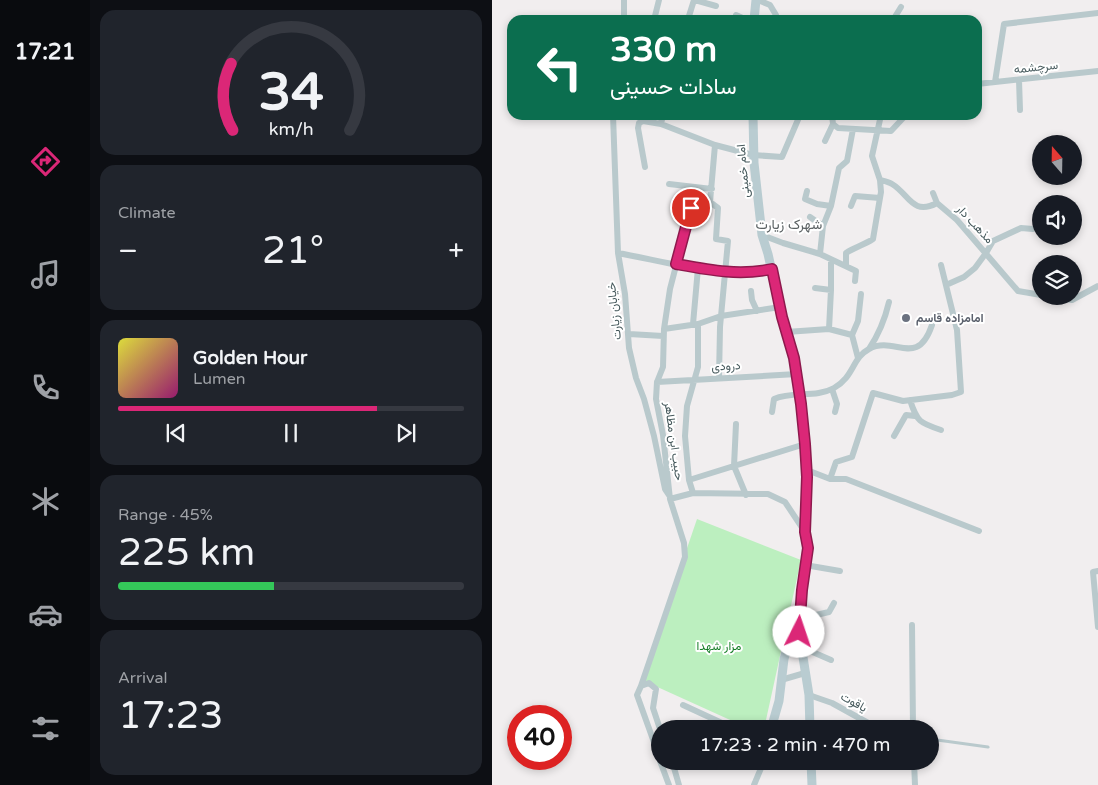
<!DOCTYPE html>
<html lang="en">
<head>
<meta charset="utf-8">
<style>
	body { margin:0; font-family:"Varela Round",Vazirmatn,sans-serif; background:#20242c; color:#f1f3f6; height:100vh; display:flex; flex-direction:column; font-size:19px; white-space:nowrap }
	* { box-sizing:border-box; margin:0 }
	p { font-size:16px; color:#9ea1a6 }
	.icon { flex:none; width:28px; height:28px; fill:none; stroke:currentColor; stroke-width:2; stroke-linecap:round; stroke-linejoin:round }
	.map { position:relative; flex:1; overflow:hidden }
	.sheet { display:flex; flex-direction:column; gap:10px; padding:10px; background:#0d0f14; width:402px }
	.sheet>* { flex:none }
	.banner { position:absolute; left:15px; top:15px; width:475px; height:105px; border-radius:15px; box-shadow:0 2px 8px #0003; background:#0b6e4f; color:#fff; overflow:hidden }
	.needle { width:32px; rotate:340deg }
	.buttons { position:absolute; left:540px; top:135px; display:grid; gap:10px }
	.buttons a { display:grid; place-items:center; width:50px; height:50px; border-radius:50%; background:#171b24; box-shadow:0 2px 8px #0003; font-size:25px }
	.speed { position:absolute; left:15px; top:705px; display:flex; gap:10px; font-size:25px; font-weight:700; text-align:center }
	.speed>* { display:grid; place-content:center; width:65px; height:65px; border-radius:50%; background:#171b24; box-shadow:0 2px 8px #0003; line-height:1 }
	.speed .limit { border:8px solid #d22; background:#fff; color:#111 }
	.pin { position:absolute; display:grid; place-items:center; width:42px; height:42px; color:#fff; margin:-21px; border:2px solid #fff; border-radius:50%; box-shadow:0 1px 5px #0007 }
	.me { position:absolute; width:55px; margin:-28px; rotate:4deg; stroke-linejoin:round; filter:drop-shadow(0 0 4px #0008) }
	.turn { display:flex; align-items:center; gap:18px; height:105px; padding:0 20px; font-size:22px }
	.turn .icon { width:65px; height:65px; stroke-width:2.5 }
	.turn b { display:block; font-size:35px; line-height:42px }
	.big { font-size:38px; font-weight:600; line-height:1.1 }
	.sheet .widget { flex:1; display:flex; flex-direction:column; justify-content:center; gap:8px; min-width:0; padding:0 18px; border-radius:15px; background:#20242c }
	.sheet .dial { align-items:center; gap:0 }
	.dial svg { height:130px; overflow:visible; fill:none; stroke:#363941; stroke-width:7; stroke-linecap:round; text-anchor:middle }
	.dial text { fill:#f1f3f6; stroke:none }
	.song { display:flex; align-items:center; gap:15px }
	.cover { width:60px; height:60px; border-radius:8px; background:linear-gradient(135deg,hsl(60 70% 55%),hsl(320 70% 35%)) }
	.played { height:5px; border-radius:2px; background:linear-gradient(90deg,#db2777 75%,#363941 75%) }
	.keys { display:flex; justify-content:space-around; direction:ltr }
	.heat { display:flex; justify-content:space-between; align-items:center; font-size:28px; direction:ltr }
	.charge { height:8px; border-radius:4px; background:linear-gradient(90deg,#34c759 45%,#363941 0) }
	.trip { position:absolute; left:159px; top:720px; width:288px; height:50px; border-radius:25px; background:#171b24; box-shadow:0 2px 8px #0003; font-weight:600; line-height:50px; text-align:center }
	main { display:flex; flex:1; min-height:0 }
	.tabs { display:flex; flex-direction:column; width:90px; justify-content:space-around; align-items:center; background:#090b0e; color:#9ea1a6 }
	.tabs .icon { width:35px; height:35px }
	.tabs .active { color:#db2777 }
	.tabs b { font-size:22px; color:#f1f3f6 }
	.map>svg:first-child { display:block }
</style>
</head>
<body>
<main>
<nav class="tabs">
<b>17:21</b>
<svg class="icon active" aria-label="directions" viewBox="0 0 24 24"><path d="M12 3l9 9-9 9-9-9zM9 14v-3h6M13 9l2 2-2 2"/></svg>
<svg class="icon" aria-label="music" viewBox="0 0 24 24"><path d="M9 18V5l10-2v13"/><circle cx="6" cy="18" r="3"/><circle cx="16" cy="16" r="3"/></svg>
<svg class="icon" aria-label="phone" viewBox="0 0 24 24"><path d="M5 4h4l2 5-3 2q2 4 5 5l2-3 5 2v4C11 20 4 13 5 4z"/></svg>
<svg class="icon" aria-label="climate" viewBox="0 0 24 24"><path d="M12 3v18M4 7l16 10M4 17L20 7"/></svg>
<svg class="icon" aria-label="car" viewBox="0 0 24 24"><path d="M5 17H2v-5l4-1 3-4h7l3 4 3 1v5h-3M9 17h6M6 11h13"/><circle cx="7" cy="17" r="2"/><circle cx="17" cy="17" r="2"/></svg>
<svg class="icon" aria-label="filters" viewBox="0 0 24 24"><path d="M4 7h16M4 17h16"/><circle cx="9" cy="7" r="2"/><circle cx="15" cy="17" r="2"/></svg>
</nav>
<section class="sheet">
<div class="widget dial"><svg viewBox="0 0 100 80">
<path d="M14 69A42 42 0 1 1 86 69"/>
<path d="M14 69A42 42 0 0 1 13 28" stroke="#db2777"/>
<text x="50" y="56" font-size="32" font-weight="700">34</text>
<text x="50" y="72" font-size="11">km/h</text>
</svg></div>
<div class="widget"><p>Climate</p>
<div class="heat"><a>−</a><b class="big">21°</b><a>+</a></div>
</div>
<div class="widget">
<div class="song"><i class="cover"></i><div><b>Golden Hour</b><p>Lumen</p></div></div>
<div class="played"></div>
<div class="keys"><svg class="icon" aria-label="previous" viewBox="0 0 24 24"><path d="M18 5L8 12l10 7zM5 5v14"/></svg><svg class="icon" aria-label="pause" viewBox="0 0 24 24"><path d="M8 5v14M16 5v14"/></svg><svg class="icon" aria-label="next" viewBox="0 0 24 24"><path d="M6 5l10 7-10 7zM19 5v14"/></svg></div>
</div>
<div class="widget"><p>Range · 45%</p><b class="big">225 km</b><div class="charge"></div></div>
<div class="widget"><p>Arrival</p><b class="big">17:23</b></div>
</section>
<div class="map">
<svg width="606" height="785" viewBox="0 0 606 785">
	<rect width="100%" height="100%" fill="#f1eeef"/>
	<!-- green -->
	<path fill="#bcefbf" d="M205,519L309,560L272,729H258L150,680Z"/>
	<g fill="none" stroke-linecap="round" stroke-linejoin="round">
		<!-- lane -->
		<path stroke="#b9c9cc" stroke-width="3" d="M438,739L496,747"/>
		<!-- street -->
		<path stroke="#b9c9cc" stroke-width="6" d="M132,0V20
			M203,0L224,6
			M266,0L278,5L284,15
			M244,15L255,20
			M165,20L163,16L167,0
			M193,20L197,16L202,0
			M401,20L409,7
			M527,80L528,110
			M503,82L512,24L606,13
			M485,84L606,71
			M121,115L126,253L133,294L137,348L144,378L152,399L162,436L173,489L177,495
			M340,115L341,124L346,128L399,131L414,115
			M169,124L171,115
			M333,141L341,124
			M223,145L218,202L226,208L224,239L236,241L228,327L227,378
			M153,167L146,128L147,123L151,121L169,124L223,145L261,155L290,157L308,115
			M388,180C392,181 397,182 400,184C417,194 420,216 445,203L465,220L526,291L549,295
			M177,184L220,189
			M315,191L313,199L325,204L339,206
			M441,193L445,203
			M359,206L363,196L388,198
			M318,217L331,226
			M270,235L291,243L328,254L364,271L363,281
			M126,253C176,262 229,279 280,269
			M328,254L331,226L339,206L347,168L355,161L361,129
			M354,266V253C363,247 372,245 381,239L389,192L388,180L380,156L389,115
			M454,285L472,277L483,268L494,253L501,241L529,228L541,229
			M323,288L339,290
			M259,291L260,300L265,311
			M556,296L580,300L606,286
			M201,324L206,268
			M172,329L206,324L229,316L288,307
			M337,329L339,290V260
			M294,332L337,329L360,335L366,358
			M137,334L171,336
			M360,335L366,321L369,294
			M377,349C387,334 393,319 397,302
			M165,382L305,374
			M340,389L345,404L343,412
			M418,400C425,422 428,423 449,430
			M280,412L282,399C301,391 324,398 342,388C362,377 360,358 377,349C403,335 425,369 440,325
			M244,424L242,466L254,495
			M402,436L414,415L423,416
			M315,470L338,479H354L487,531
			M338,479L344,462L360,457L381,393L411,401L460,395L469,392L465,330L449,265
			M197,480L313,444
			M201,493L197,480L193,436L195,406L206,367V324
			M178,499L201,493L276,494L293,502L313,532
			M313,565L348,571
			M606,571L601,572L606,627
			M309,612L324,615L337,612L342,603
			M420,625L421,729
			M309,647L339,660
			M289,680L313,673
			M149,686L193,557L192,543L178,499L171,435L164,399L165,382L171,367L172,329L178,289L199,208
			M317,695L340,703L378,724L395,729
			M191,705L243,729
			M168,759L145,695L149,686L157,683L164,689L161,708L168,729
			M168,761L177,785
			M180,761L187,785
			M422,761L423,785
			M262,785L272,761"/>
		<!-- secondary -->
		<path stroke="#b9ccd1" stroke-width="9" d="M262,20L264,0
			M261,115L262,163L270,235L276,254L290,317L302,358L309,404L315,477L313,532L315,548L310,591L307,632L317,695L318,729
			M279,729L287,701L292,659L298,638L307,632
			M319,761L320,785"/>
	</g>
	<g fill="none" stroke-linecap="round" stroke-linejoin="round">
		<defs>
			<path id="route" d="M199,208L184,264C217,270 247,276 280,269L290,317L302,358L309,404L313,444L315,477L313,532L316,548L310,590L307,632"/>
		</defs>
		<!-- route casing -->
		<use href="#route" stroke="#8e194d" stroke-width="12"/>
		<!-- route -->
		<use href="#route" stroke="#db2777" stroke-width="9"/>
	</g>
	<!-- markers -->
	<circle fill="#6b7280" stroke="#fff" stroke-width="2" cx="414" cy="318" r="5"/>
	<g text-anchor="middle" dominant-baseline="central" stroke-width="4" stroke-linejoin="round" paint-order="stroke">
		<!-- street labels -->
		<g font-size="12" fill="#46595c" stroke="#fff">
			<text transform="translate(544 67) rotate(-6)">سرچشمه</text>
			<text transform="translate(251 171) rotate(-95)">امام خمینی</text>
			<text transform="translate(483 224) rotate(47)">مذهب دار</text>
			<text transform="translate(122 311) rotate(-96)">خیابان زیارت</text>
			<text transform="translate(234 366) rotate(-3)">درودی</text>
			<text transform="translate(182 441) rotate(82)">حبیب ابن مظاهر</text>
			<text transform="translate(362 702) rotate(29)">یاقوت</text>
		</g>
		<!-- worship labels -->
		<g font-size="12" font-weight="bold" fill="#5b616d" stroke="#fff" text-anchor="start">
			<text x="424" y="318">امامزاده قاسم</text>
		</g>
		<!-- park labels -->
		<g font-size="12" fill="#167e27" stroke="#fff">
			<text x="227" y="646">مزار شهدا</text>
		</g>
		<!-- neighbourhood labels -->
		<g font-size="14" fill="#5b6163" stroke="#fff">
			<text x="297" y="224">شهرک زیارت</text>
		</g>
	</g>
</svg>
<div class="buttons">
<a><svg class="needle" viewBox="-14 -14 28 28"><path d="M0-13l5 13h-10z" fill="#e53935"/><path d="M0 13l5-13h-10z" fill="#9ea1a6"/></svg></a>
<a><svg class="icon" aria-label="sound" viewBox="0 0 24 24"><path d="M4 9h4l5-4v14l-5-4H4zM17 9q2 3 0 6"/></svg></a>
<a><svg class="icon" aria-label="layers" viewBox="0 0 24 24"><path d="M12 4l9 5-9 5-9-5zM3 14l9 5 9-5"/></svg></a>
</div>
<div class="speed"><div class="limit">40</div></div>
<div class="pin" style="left:199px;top:208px;background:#d93025"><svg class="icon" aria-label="arrive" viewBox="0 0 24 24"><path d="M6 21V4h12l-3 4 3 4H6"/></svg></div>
<svg class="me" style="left:307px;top:632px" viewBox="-20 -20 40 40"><circle r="19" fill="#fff"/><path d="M0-13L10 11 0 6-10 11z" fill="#db2777"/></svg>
<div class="trip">17:23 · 2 min · 470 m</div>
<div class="banner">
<div class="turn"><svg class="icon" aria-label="left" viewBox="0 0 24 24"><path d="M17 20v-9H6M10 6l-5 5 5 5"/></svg><div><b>330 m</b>سادات حسینی</div></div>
</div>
</div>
</main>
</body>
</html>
